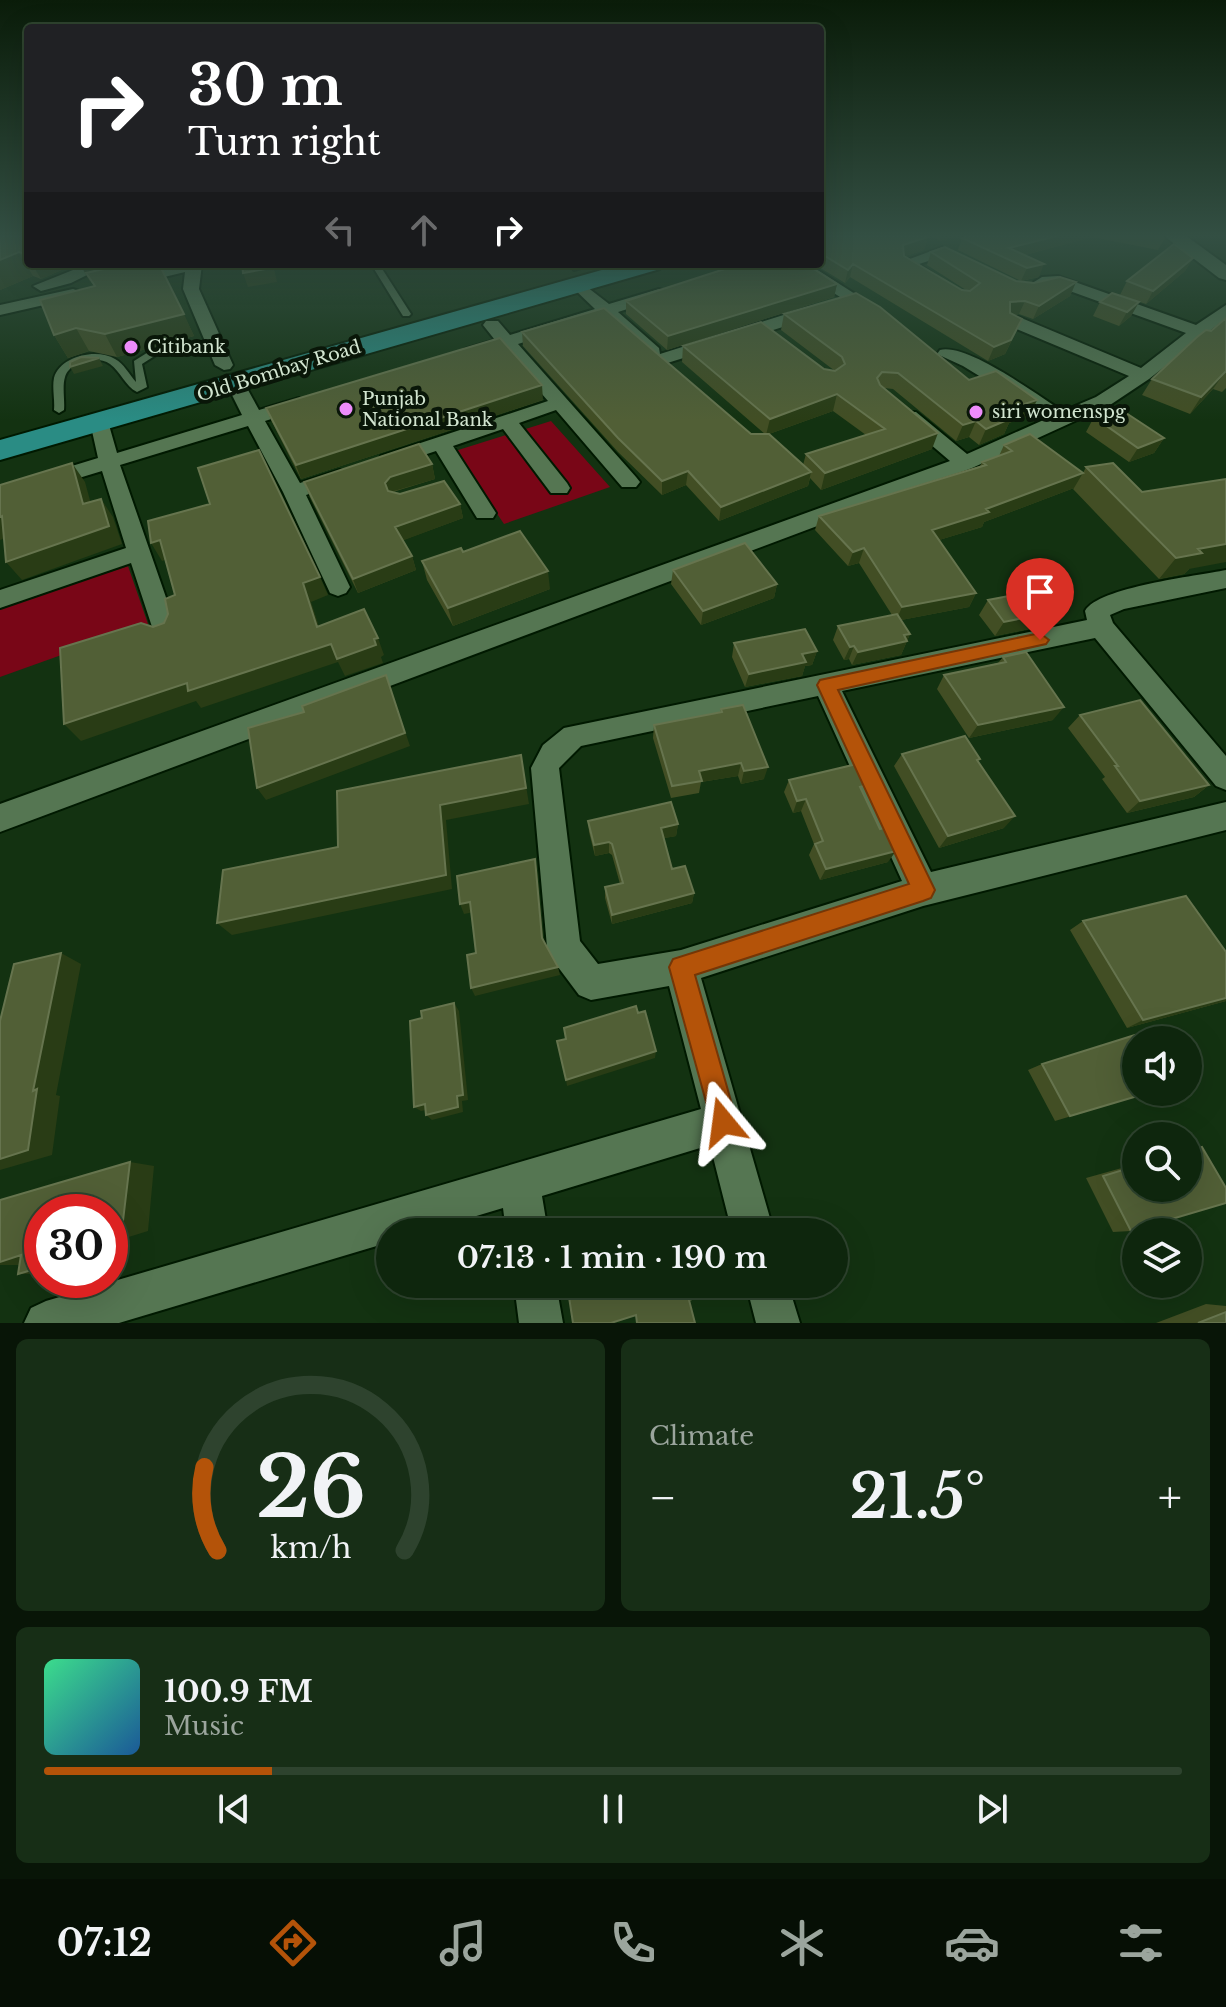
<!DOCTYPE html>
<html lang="en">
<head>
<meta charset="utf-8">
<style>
	body { margin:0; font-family:"Libre Baskerville",serif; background:#172e16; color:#f1f3f6; height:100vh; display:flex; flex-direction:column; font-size:30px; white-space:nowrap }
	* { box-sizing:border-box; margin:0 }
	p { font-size:26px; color:#9ba59d }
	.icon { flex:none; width:44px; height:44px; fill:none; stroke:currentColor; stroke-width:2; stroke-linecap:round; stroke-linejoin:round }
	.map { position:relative; height:1323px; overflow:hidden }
	.sheet { display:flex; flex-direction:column; gap:16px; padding:16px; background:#081507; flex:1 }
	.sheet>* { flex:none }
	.hud { position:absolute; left:24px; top:24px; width:800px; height:244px; border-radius:8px; box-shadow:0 8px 32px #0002,0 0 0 2px #2e432e; background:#202124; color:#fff; overflow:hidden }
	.controls { position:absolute; left:1122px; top:1026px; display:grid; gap:16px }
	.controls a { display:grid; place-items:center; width:80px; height:80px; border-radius:50%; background:#0e260d; box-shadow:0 8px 32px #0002,0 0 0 2px #2e432e; font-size:40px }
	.speed { position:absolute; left:24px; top:1194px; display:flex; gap:16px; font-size:40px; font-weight:700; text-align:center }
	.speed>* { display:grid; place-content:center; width:104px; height:104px; border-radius:50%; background:#0e260d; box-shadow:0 8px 32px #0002,0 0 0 2px #2e432e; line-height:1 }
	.speed .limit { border:12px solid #d22; background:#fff; color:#111 }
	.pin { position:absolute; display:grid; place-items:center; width:68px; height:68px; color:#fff; margin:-82px -34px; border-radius:50% 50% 50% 0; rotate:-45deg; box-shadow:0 0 8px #0007 }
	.pin .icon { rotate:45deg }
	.me { position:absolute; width:88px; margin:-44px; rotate:344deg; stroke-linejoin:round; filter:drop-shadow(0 0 6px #0008) }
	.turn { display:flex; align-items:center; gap:28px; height:168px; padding:0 32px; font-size:36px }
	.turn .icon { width:104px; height:104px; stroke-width:2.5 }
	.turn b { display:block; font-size:56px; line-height:68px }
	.lanes { display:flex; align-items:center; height:76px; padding:0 32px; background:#0003; justify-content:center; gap:40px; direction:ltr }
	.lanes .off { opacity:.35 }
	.big { font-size:60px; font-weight:600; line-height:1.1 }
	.sheet .card { flex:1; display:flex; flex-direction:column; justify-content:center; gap:12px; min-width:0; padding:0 28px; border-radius:12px; background:#172e16 }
	.sheet .dial { align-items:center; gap:0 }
	.dial svg { height:208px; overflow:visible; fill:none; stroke:#2e432e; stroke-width:7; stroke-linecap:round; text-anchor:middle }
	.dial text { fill:#f1f3f6; stroke:none }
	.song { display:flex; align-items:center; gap:24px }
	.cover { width:96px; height:96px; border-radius:12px; background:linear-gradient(135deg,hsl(150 70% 55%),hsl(210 70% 35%)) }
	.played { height:8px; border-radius:4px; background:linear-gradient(90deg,#b45309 20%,#2e432e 20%) }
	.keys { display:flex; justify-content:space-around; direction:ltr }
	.heat { display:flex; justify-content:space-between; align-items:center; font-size:44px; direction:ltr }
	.sheet .tiles { flex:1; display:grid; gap:16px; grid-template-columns:1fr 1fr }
	.card:last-child { grid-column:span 2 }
	.trip { position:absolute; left:376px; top:1218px; width:472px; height:80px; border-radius:40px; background:#0e260d; box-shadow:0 8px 32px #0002,0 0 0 2px #2e432e; font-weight:600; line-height:80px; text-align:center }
	.tabs { display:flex; height:128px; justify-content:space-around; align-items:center; background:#060f05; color:#9ba59d }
	.tabs .icon { width:56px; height:56px }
	.tabs .active { color:#b45309 }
	.tabs b { font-size:36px; color:#f1f3f6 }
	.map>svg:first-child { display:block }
</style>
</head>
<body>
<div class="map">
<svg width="1226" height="1323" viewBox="0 0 1226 1323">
	<rect width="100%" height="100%" fill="#133211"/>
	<!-- green -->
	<path fill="#790617" d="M551,421L610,487L504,524L455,451Z
		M128,566L148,624L0,677V608Z"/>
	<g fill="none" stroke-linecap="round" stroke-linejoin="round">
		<defs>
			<path id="service" d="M371,264H379L411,314L409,316H403Z
				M569,264H578L581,268L574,270Z
				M177,344L182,347L180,349L156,355L142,364L147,387L137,392C125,386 121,372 110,364C97,355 70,361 65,377C62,387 65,400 64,410L59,413L54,410C55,400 52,388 54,378C60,356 97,348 115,359C124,364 129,374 136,382L134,361L150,351Z"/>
			<path id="minor" d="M942,247L971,263L963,268L941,257L919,264L937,277L929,282L899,263Z
				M88,264H109L71,283L41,291L33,286Z
				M181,264H202L199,289L233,365L230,369L224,370L215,365L183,289L185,272L131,285L123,280L125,277Z
				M789,264H808L885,313L883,317H871Z
				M1058,276L1196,325L1226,305V318L1149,379L1110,405L972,468L0,832V804L950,461L902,420L899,416L902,412H916L967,454L1048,418L963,366L937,354L940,350C968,343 1038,396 1063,411L1096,397L1129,376L1007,325L1005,321L1007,317H1019L1141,368L1186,333L1056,286L1042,287L1034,282L1042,277Z
				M578,280L609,304L659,289L665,291V297L618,312L659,348L660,354L809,307L815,306L823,311L821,315L661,365L655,364L654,357L647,356L604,317L518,344L636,477L640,482L636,487H622L556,410L519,423L567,483L570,488L567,493H551L503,429L453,446L496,513L493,518H477L436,451L388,467L381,466L378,461L381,456L548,401L503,349L471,358L462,353L465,349L495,340L483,325L486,321H498L510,335L595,309L570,285Z
				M73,289L79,291V297L0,315V305Z
				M236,379L243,381L259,410L299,398L309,404L306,408L265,421L300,483L340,470L351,477L347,482L306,495L350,587L346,593L338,596L330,593L283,492L248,426L120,465L178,632L174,639L165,642L156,639L131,563L0,608V590L126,548L102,471L0,502V488L98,458L90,422L93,418H107L117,453L242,415L227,385Z
				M1226,570V588L1124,609L1110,615L1113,623L1226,756V790L1216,786L1095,638L842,691L931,872L1226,802V830L923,906L701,978L774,1232H732L710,1145L542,1196L548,1232H506L503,1208L423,1232H390V1242L119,1323H24L31,1308L46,1301L701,1109L669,986L591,1000L579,995L552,959L547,947L531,768L543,745L564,728L1087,620L1085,611C1098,587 1197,576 1226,570ZM818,696L902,881L681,950L598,964L580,941L559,768L581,746Z
				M514,1284H556L563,1323H519Z
				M746,1284H788L800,1323H756Z"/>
			<path id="tertiary" d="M1163,235H1185L1226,265V280L1219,278Z"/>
			<path id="primary" d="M623,264H663L660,269L0,460V440Z"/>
		</defs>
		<!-- service casing -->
		<use href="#service" stroke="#001900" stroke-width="4"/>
		<!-- minor casing -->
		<use href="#minor" stroke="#001900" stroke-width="4"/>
		<!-- tertiary casing -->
		<use href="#tertiary" stroke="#001900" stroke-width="4"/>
		<!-- primary casing -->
		<use href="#primary" stroke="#001900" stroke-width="4"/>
		<!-- service -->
		<use href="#service" fill="#557652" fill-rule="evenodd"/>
		<!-- minor -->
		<use href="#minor" fill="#557652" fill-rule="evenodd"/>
		<!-- tertiary -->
		<use href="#tertiary" fill="#557652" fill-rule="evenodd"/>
		<!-- primary -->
		<use href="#primary" fill="#2a8c84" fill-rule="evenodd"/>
	</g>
	<!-- wall -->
	<path fill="#424e24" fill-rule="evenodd" d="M0,236H28V264H75L41,279L33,276L0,290Z
		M820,236L928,237L924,250L905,256L962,290H966L927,265L931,252L1016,281L1034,283L1076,282L1070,296L1033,319L1019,314L1014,315L1016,332L1005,354L988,361L850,277L845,283L814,264H820Z
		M932,236H957L940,241Z
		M969,236H1162L1165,238L1158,250L1092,237L1025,255L1039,277L1021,281L958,250L962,238Z
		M1193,258L1185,271L1146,304L1120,295L1127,281Z
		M80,264H159L194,336L117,357L89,351L68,358L54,335L94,286Z
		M837,284L834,297L667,350L626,314V301Z
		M1100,302H1139L1131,316L1119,326L1093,316Z
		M784,314L969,380L1037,400L1029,416L1009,423L1004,434L979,445L969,437L956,441L893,389L884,388L932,449L821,490L810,478L808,486L719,521L686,485L662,495L618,452L523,346L522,332L751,434H765L682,362L683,346L835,371L781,330ZM833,411L866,435L806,454L803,465L769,434Z
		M1226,318V388L1222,392L1213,389L1190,414L1142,395L1152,379Z
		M543,400L301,479L272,422L266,408Z
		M1094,417L1164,438L1154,453L1129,462L1086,432Z
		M1004,445L1083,473L1086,467L1189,569L1184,574L1159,579L1073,489L1074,488L984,522L982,527L939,540L976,593L969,607L901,620L910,634L901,655L852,665L849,659L844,660L833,640L838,626L892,615L859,563L848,566L815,530L819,516L980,466L982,462L999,456Z
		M432,464L435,479L393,492L460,504L463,518L403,540L412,556L416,570L358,593L310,497L304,482Z
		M463,552L550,589L453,626L427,580L422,561Z
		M673,570L777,584L774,598L701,625L671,584Z
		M988,600L1058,623L995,636L979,615Z
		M734,643L817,651L812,665L805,666L802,676L745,687L732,657Z
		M1003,657L1053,720L969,738L937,689L944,675L998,663Z
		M721,709L764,779L741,784L738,776L701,782L699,793L671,798L653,738L654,725L720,713Z
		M1080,715L1209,785L1194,797L1127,813L1102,779L1105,777L1068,728Z
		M902,754L980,759L978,762L1004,828L939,848L894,766Z
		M789,780L863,793L888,862L820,880L809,855L814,844L801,811L793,813L784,792Z
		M588,821L678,824L676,836L664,838L672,869L694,893L692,903L612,924L605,898V887L620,884L612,855L609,853L595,856L589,832Z
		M1083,921L1226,1001L1127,1028L1070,930Z
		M1042,1064L1151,1092L1055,1121L1028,1070Z
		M1202,1147L1226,1188V1203L1131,1231L1113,1232L1086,1178L1136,1164V1188H1188V1150Z
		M1206,1304L1226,1306V1323H1156Z"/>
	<!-- shaded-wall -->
	<path fill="#293c15" d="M941,236H957L940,241Z
		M1057,236H1093L1092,237L1009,259V248Z
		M928,237L924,250L900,258L903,245Z
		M19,252L33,276L0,290V260Z
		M1193,258L1185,271L1146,304L1153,291Z
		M32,264H75L41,279Z
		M80,264H158L86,273L91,281L90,282Z
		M271,264H273L277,282L248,287L243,273Z
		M853,264L850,277L845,283L848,270Z
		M1044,264L1039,277L1021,281L1027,268Z
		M1076,282L1070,296L1033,319L1039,306Z
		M837,284L834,297L667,350L668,336Z
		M1025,301L1019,314L1004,316L1010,302Z
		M1139,302L1131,316L1119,326L1127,312Z
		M184,314L194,336L117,357L105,334Z
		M1022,319L1005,354L988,361L994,347Z
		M76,328L89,351L68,358L54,335Z
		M99,358L103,366L74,374L70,367Z
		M1225,372L1213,389L1190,414L1201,397Z
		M542,385L543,400L301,479L296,465Z
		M837,394L833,411L766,435L770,419Z
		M1037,400L1029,416L1009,423L1004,434L979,445L986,429L1003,411Z
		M976,421L969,437L956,441L963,425Z
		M938,433L932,449L821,490L825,473Z
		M1164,438L1154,453L1129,462L1138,448Z
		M72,463L85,482L96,522L83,504Z
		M432,464L435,479L394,491L389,497L385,483L390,477Z
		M688,471L686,485L662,495V481Z
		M811,472L808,486L719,521L721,507Z
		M1083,473L1074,488L984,522L982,527L926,544L932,530Z
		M101,499L113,517L122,544L22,580L6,562Z
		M460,504L463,518L399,542L395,527Z
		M2,516L17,534L0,540V517Z
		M160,540L171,558L162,561L151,543Z
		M1226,544V562L1189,569L1184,574L1159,579L1176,558L1198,549Z
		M864,548L859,563L848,566L853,552Z
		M412,556L416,570L358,593L353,579Z
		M548,571L550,589L453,626L448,608Z
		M320,577L328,595L311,602L325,645L317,627L303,583Z
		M777,584L774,598L701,625L703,611Z
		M976,593L969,607L896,621L902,607Z
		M1067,609L1058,623L995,636L1004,622Z
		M910,634L901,655L852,665L858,652Z
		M378,638L384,655L381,657L383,663L345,676L338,662L201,708L196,701L81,741L64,724L187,683L331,644Z
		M854,646L849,659L844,660L850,647Z
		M817,651L812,665L805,666L802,676L745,687L749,674L802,654Z
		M386,675L410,746L266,800L257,788Z
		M1064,707L1053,720L969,738L978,725Z
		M521,755L529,804L446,820L452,889L232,935L217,923L440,805Z
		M741,763L738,776L701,782L699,771Z
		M768,767L764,779L741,784L744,771Z
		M1209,785L1194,797L1127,813L1140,801Z
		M806,799L801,811L793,813L797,801Z
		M1015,816L1004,828L939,848L948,836Z
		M678,824L676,836L660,839L661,828Z
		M609,842V853L595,856L594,845Z
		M896,851L888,862L820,880L826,869Z
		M535,859L537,870L544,947L542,938Z
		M694,893L692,903L612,924V915Z
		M470,902L474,912L464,914L460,904Z
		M61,953L81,964L56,1095L60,1096L52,1155L0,1170V1159L33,1091Z
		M558,967L560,975L475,996L471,988Z
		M1226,998V1001L1127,1028L1143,1020Z
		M454,1003L459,1011L468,1100L462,1101L463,1112L432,1120L426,1115L457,1096Z
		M656,1051L655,1058L567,1086L566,1080Z
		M425,1104L432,1109L421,1111L414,1107Z
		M130,1162L154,1166L148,1231L119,1240L117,1253L110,1255V1233Z
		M21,1255L22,1265H0V1262Z
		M42,1267V1274H18Z"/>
	<!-- building -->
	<path fill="#515f36" stroke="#66744e" stroke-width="2" d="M0,236H28V255L19,252L0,260Z
		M820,236H925L928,237L903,245L904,256L962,290L970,291L980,283L931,252L945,247L1016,281L1034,283L1060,277L1076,282L1039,306L1025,301L1010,302V313L1022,319L1011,340L994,347L853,264L848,270L820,253Z
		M969,236H1057L1009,248L1044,264L1027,268L962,238Z
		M1174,244L1193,258L1153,291L1127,281Z
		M126,264H159L184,314L105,334L76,328L54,335L40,300L95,286L86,273Z
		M242,264H271L272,268L243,273Z
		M740,264H806L837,284L668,336L626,301Z
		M856,293L880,307L969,380L996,371L1037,400L1003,411L1012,418L986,429L976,421L963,425L898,373L882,372L877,378L880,385L938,433L825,473L806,454L885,429L837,394L770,419L683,346L761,322L824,369L835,371L845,364L842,357L784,314Z
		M1112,293L1139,302L1127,312L1100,302Z
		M604,308L751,434H769L811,472L721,507L688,471L662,481L618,438L522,332Z
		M1226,318V372H1225L1201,397L1152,379L1197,337L1206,330L1211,331Z
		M500,338L542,385L296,465L266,408Z
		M81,357L99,358L70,367V362Z
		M1120,409L1164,438L1138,448L1094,417Z
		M1030,434L1083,473L986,509L989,512L932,530L976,593L902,607L864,548L853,552L819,516L986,465L982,462L1012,451L1004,445Z
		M419,444L432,464L390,477L385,483L388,491L400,494L444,481L460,504L395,527L412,556L353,579L304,482Z
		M259,450L320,577L303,583L317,627L364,609L378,638L374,639L376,645L337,659L331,644L188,691L187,683L64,724L60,648L141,623L153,627L164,623L168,614L165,599L175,595L160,540L151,543L148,521L210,504L198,468Z
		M72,463L83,504L101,499L109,526L6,562L2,516L0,517V485Z
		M1113,463L1142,492L1226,479V544L1198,549L1202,553L1176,558L1086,467Z
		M520,531L548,571L448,608L422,561L461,548L463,552Z
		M745,543L777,584L703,611L673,570Z
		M1050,588L1067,609L1004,622L988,600Z
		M897,614L910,634L904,635L907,641L858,652L854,646L850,647L838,626Z
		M805,629L817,651L802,654L806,662L749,674L734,643Z
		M1026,652L1064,707L978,725L944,675L1006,662L1003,657Z
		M386,675L405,733L257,788L248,728L304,712L302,706Z
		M1140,700L1209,785L1140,801L1115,766H1118L1080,715Z
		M743,705L768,767L744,771L741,763L699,771L702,781L672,786L654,725L722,712L721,709Z
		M965,736L980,759L977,760L1015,816L948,836L902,754Z
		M521,755L526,788L440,805L446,875L217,923L223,870L338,847L337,791Z
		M857,764L867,785L860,787L880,829L884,828L896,851L826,869L815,844L823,841L806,799L797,801L789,780Z
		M671,802L678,824L661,828L672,869L685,866L694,893L612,915L605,887L623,883L612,844L609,842L594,845L588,821Z
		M535,859L542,938L558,967L471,988L467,955L476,953L470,902L460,904L457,876Z
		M1186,896L1226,952V998L1143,1020L1083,921Z
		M61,953L33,1091L37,1089L28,1150L0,1159V1021L14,964Z
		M454,1003L463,1095L457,1096L458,1107L426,1115L425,1104L414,1107L410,1021L422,1018L421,1011Z
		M636,1006L638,1013L645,1011L656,1051L566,1080L557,1041L566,1039L564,1028Z
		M1135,1035L1138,1040H1136V1092H1151L1070,1116L1042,1064Z
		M1202,1147L1226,1188V1203L1131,1231L1103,1176L1136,1166V1188H1188V1151Z
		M130,1162L122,1229L110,1233V1212H42V1267L18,1274L21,1255L0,1262V1200Z
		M567,1284H720L721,1289L689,1300L695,1323H637L636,1315L611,1323H573Z
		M1226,1312V1323H1198Z"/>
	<!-- sky -->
	<linearGradient id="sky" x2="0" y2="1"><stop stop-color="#0a1c09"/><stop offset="0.56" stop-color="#334f43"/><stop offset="1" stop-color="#334f43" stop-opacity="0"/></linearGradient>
	<rect width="1226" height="421" fill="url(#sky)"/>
	<!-- route -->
	<path fill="#b45309" stroke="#753606" stroke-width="2" d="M1040,633L1049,640L1046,644L838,690L935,890L931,898L923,901L695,975L737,1122L733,1131L723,1135L714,1131L669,967L673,959L909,884L817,685L820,680Z"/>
	<!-- markers -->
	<g fill="#ed8cfa" stroke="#091608" stroke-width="3">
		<circle cx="131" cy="347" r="8"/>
		<circle cx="346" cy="409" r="8"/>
		<circle cx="976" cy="412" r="8"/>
	</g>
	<g text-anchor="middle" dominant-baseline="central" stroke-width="8" stroke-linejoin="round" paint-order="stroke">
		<!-- far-poi labels -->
		<g font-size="18" fill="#d2e5d0" stroke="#091608" text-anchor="start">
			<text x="147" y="347">Citibank</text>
			<text x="362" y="399">Punjab<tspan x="362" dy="21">National Bank</tspan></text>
			<text x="992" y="412">siri womenspg</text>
		</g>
		<!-- far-street labels -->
		<g font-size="18" fill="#d2e5d0" stroke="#091608">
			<text transform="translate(279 371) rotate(-17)">Old Bombay Road</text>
		</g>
	</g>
</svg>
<div class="controls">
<a><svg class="icon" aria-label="sound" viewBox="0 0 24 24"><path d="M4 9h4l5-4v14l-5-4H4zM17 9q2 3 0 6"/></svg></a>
<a><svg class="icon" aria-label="search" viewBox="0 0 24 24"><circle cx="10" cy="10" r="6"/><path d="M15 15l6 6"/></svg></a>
<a><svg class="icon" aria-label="layers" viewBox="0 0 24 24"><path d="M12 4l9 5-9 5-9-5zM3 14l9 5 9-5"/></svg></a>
</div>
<div class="speed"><div class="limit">30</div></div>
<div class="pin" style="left:1040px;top:640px;background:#d93025"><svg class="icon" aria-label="arrive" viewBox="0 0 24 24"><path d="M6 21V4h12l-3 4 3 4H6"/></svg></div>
<svg class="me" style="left:723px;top:1122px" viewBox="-20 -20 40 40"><path d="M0-17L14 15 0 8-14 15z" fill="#b45309" stroke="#fff" stroke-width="4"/></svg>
<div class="trip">07:13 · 1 min · 190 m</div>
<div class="hud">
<div class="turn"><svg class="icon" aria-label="right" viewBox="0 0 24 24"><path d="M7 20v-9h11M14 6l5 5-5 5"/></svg><div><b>30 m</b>Turn right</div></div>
<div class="lanes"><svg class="icon off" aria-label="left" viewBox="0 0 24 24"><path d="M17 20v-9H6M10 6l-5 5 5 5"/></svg><svg class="icon off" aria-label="ahead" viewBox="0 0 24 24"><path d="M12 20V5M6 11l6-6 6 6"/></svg><svg class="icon" aria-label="right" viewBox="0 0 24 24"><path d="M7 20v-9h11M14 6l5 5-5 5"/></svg></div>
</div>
</div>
<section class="sheet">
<div class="tiles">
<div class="card dial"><svg viewBox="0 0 100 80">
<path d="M14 69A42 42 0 1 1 86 69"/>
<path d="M14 69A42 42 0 0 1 9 37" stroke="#b45309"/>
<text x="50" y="56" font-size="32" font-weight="700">26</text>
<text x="50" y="72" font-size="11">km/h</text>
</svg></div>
<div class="card"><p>Climate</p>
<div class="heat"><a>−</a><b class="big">21.5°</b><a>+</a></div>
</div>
<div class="card">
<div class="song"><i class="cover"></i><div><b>100.9 FM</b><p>Music</p></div></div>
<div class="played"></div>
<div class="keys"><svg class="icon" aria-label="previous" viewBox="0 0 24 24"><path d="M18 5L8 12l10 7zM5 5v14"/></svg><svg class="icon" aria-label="pause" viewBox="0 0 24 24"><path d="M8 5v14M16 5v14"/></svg><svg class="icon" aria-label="next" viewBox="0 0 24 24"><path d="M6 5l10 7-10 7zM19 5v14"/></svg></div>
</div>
</div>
</section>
<nav class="tabs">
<b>07:12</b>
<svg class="icon active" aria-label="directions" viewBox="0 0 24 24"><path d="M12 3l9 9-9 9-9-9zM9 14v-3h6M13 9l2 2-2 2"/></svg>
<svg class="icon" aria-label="music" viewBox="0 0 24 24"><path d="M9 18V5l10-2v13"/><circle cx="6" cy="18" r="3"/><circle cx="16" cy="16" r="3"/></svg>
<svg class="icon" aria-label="phone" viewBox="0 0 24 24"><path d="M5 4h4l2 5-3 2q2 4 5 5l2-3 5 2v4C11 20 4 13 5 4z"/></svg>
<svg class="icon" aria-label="climate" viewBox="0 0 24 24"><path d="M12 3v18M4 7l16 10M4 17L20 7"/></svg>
<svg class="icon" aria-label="car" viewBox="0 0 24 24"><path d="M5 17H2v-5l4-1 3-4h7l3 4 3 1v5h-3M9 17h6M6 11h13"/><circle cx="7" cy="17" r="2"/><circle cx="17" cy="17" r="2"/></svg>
<svg class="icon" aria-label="filters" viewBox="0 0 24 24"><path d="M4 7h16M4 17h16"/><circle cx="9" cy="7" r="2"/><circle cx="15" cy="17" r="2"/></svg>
</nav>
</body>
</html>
